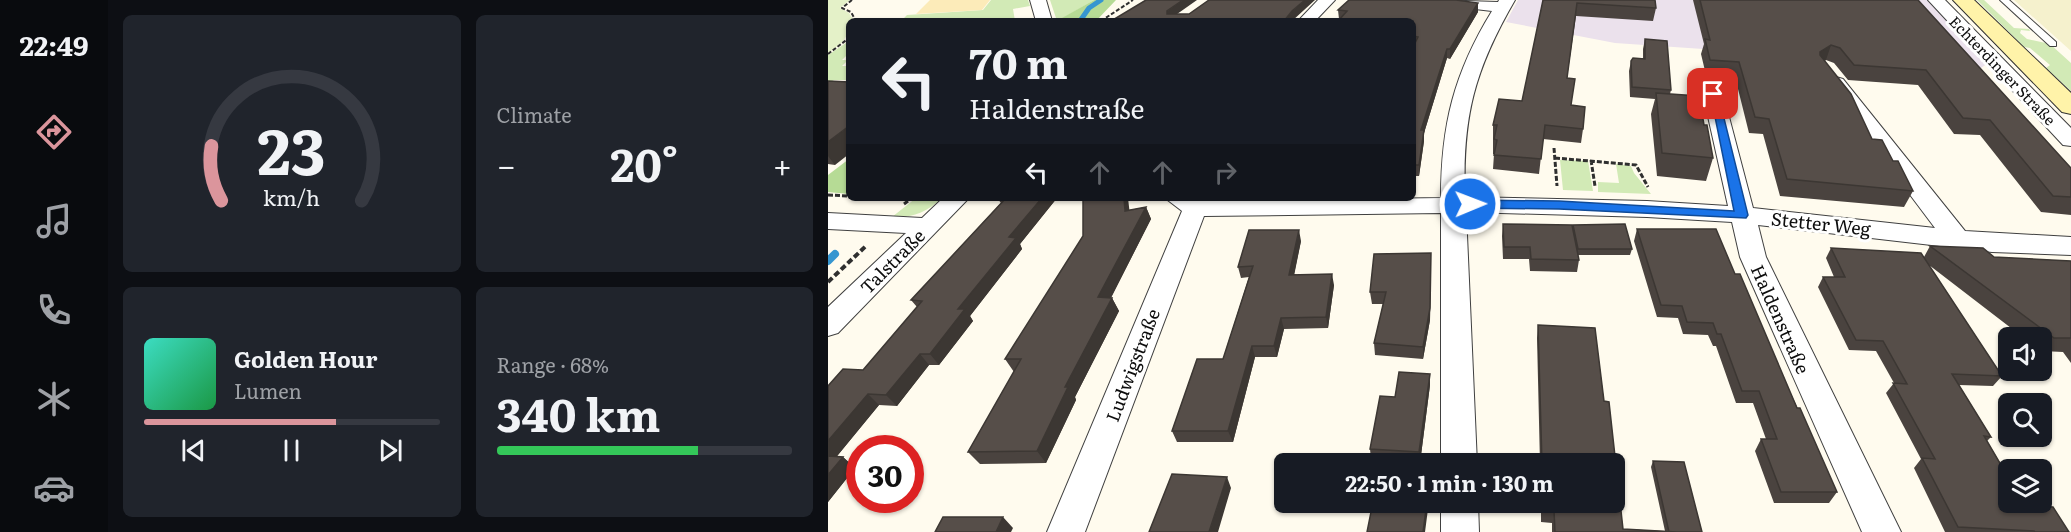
<!DOCTYPE html>
<html lang="en">
<head>
<meta charset="utf-8">
<style>
	body { margin:0; font-family:Literata,serif; background:#20242c; color:#f1f3f6; height:100vh; display:flex; flex-direction:column; font-size:22px; white-space:nowrap }
	* { box-sizing:border-box; margin:0 }
	p { font-size:20px; color:#9ea1a6 }
	.icon { flex:none; width:33px; height:33px; fill:none; stroke:currentColor; stroke-width:2; stroke-linecap:round; stroke-linejoin:round }
	.map { position:relative; flex:1; overflow:hidden }
	.sheet { display:flex; flex-direction:column; gap:15px; padding:15px; background:#0d0f14; width:720px }
	.sheet>* { flex:none }
	.banner { position:absolute; left:18px; top:18px; width:570px; height:183px; border-radius:9px; box-shadow:0 2px 4px #0004; background:#171b24; color:#f1f3f6; overflow:hidden }
	.buttons { position:absolute; left:1170px; top:327px; display:grid; gap:12px }
	.buttons a { display:grid; place-items:center; width:54px; height:54px; border-radius:9px; background:#171b24; box-shadow:0 2px 4px #0004; font-size:30px }
	.speed { position:absolute; left:18px; top:435px; display:flex; gap:12px; font-size:30px; font-weight:700; text-align:center }
	.speed>* { display:grid; place-content:center; width:78px; height:78px; border-radius:50%; background:#171b24; box-shadow:0 2px 4px #0004; line-height:1 }
	.speed .limit { border:9px solid #d22; background:#fff; color:#111 }
	.pin { position:absolute; display:grid; place-items:center; width:51px; height:51px; color:#fff; margin:-26px; border-radius:12px; box-shadow:0 3px 9px #0006 }
	.me { position:absolute; width:66px; margin:-33px; rotate:89deg; stroke-linejoin:round; filter:drop-shadow(0 0 4px #0008) }
	.turn { display:flex; align-items:center; gap:21px; height:126px; padding:0 24px; font-size:27px }
	.turn .icon { width:78px; height:78px; stroke-width:2.5 }
	.turn b { display:block; font-size:42px; line-height:51px }
	.lanes { display:flex; align-items:center; height:57px; padding:0 24px; background:#0003; justify-content:center; gap:30px; direction:ltr }
	.lanes .off { opacity:.35 }
	.big { font-size:45px; font-weight:700; line-height:1.1 }
	.sheet .widget { flex:1; display:flex; flex-direction:column; justify-content:center; gap:9px; min-width:0; padding:0 21px; border-radius:9px; background:#20242c }
	.sheet .dial { align-items:center; gap:0 }
	.dial svg { height:156px; overflow:visible; fill:none; stroke:#363941; stroke-width:7; stroke-linecap:round; text-anchor:middle }
	.dial text { fill:#f1f3f6; stroke:none }
	.song { display:flex; align-items:center; gap:18px }
	.cover { width:72px; height:72px; border-radius:9px; background:linear-gradient(135deg,hsl(170 70% 55%),hsl(140 70% 35%)) }
	.played { height:6px; border-radius:3px; background:linear-gradient(90deg,#db959c 65%,#363941 65%) }
	.keys { display:flex; justify-content:space-around; direction:ltr }
	.heat { display:flex; justify-content:space-between; align-items:center; font-size:33px; direction:ltr }
	.charge { height:9px; border-radius:4px; background:linear-gradient(90deg,#34c759 68%,#363941 0) }
	.sheet .tiles { flex:1; display:grid; gap:15px; grid-template-columns:repeat(2,1fr) }
	.trip { position:absolute; left:446px; top:453px; width:351px; height:60px; border-radius:9px; background:#171b24; box-shadow:0 2px 4px #0004; font-weight:700; line-height:60px; text-align:center }
	main { display:flex; flex:1; min-height:0 }
	.tabs { display:flex; flex-direction:column; width:108px; justify-content:space-around; align-items:center; background:#090b0e; color:#9ea1a6 }
	.tabs .icon { width:42px; height:42px }
	.tabs .selected { color:#db959c }
	.tabs b { font-size:27px; color:#f1f3f6 }
	.map>svg:first-child { display:block }
</style>
</head>
<body>
<main>
<nav class="tabs">
<b>22:49</b>
<svg class="icon selected" aria-label="directions" viewBox="0 0 24 24"><path d="M12 3l9 9-9 9-9-9zM9 14v-3h6M13 9l2 2-2 2"/></svg>
<svg class="icon" aria-label="music" viewBox="0 0 24 24"><path d="M9 18V5l10-2v13"/><circle cx="6" cy="18" r="3"/><circle cx="16" cy="16" r="3"/></svg>
<svg class="icon" aria-label="phone" viewBox="0 0 24 24"><path d="M5 4h4l2 5-3 2q2 4 5 5l2-3 5 2v4C11 20 4 13 5 4z"/></svg>
<svg class="icon" aria-label="climate" viewBox="0 0 24 24"><path d="M12 3v18M4 7l16 10M4 17L20 7"/></svg>
<svg class="icon" aria-label="car" viewBox="0 0 24 24"><path d="M5 17H2v-5l4-1 3-4h7l3 4 3 1v5h-3M9 17h6M6 11h13"/><circle cx="7" cy="17" r="2"/><circle cx="17" cy="17" r="2"/></svg>
</nav>
<section class="sheet">
<div class="tiles">
<div class="widget dial"><svg viewBox="0 0 100 80">
<path d="M14 69A42 42 0 1 1 86 69"/>
<path d="M14 69A42 42 0 0 1 9 41" stroke="#db959c"/>
<text x="50" y="56" font-size="32" font-weight="700">23</text>
<text x="50" y="72" font-size="11">km/h</text>
</svg></div>
<div class="widget"><p>Climate</p>
<div class="heat"><a>−</a><b class="big">20°</b><a>+</a></div>
</div>
<div class="widget">
<div class="song"><i class="cover"></i><div><b>Golden Hour</b><p>Lumen</p></div></div>
<div class="played"></div>
<div class="keys"><svg class="icon" aria-label="previous" viewBox="0 0 24 24"><path d="M18 5L8 12l10 7zM5 5v14"/></svg><svg class="icon" aria-label="pause" viewBox="0 0 24 24"><path d="M8 5v14M16 5v14"/></svg><svg class="icon" aria-label="next" viewBox="0 0 24 24"><path d="M6 5l10 7-10 7zM19 5v14"/></svg></div>
</div>
<div class="widget"><p>Range · 68%</p><b class="big">340 km</b><div class="charge"></div></div>
</div>
</section>
<div class="map">
<svg width="1243" height="532" viewBox="0 0 1243 532">
	<rect width="100%" height="100%" fill="#fffbee"/>
	<!-- industrial -->
	<path fill="#ebe1ec" d="M690,0H1101L1160,63L1153,68L787,43L678,22Z"/>
	<!-- farmland -->
	<path fill="#f5f1cd" d="M1186,0H1243V51Z"/>
	<!-- green -->
	<path fill="#d2eab6" d="M163,0H200L202,6L185,9L187,21H73L79,15L155,10Z
		M222,0H266L235,18L236,21H229Z
		M1149,0H1156L1186,28L1201,29L1202,31L1193,30L1192,33L1199,39L1222,44L1243,63V91L1218,68L1222,65L1202,48L1196,47Z
		M21,41V53L14,60H20L14,66H21V80H6L0,84V55Z
		M732,160L760,161L765,191L735,190Z
		M788,164L803,166L806,173L823,194L770,192V182L791,183Z
		M88,198H114C99,212 85,218 64,217Z"/>
	<!-- forest -->
	<path fill="#b6db95" d="M266,0H288L268,21H236L234,18Z
		M21,159V194L0,192V175Z"/>
	<!-- sand -->
	<path fill="#fcebb9" d="M102,0H162L154,10L88,14Z"/>
	<!-- pitch -->
	<path fill="#e4f1c8" d="M0,0H22L12,8L21,13L26,21H21C21,39 14,43 0,53Z"/>
	<g fill="none" stroke-linecap="round" stroke-linejoin="round">
		<!-- stream-far1 -->
		<path stroke="#3696d0" stroke-width="5" d="M252,21L261,8L273,0"/>
		<!-- stream -->
		<path stroke="#3696d0" stroke-width="8" d="M0,261L7,254"/>
		<defs>
			<path id="service" d="M1172,0H1181L1228,42V46H1222Z"/>
			<path id="minor" d="M202,0H218L224,21H208Z
				M490,0H507L487,21H470Z
				M605,0L670,2L671,0H687C647,69 634,116 637,197L819,201L900,206L875,94L885,88L895,94L925,208L1107,228L998,83L1008,77L1015,79L1137,231L1243,237V255L1164,252L930,225L938,257L1073,532H1034L912,257L904,222L819,217L638,212L649,464H613V213L376,216L257,532H219L354,211L337,198L415,201L613,198C613,125 626,73 664,11L613,5Z
				M1100,0H1117L1243,128V146L1235,145Z
				M115,198H141L10,333L0,336V307L78,233L0,229V213L94,218Z
				M613,502H650L651,532H613Z"/>
			<path id="secondary" d="M1125,0H1146L1243,93V114L1234,112Z"/>
		</defs>
		<!-- service casing -->
		<use href="#service" stroke="#404040" stroke-width="2"/>
		<!-- minor casing -->
		<use href="#minor" stroke="#404040" stroke-width="2"/>
		<!-- secondary casing -->
		<use href="#secondary" stroke="#2f2f2f" stroke-width="2"/>
		<!-- path-far2 -->
		<path stroke="#2f2f2f" stroke-width="2" stroke-dasharray="4 2" stroke-linecap="butt" d="M24,0L14,8L23,12L28,21
			M273,21L305,0
			M0,54L21,38"/>
		<!-- path-far1 -->
		<path stroke="#2f2f2f" stroke-width="3" stroke-dasharray="5 2" stroke-linecap="butt" d="M726,148L729,186
			M727,158L808,165L820,187
			M763,160L767,186
			M0,195L21,196
			M58,198L80,199
			M76,204L84,198"/>
		<!-- path -->
		<path stroke="#2f2f2f" stroke-width="4" stroke-dasharray="6 3" stroke-linecap="butt" d="M0,282L39,245"/>
		<!-- service -->
		<use href="#service" fill="#fff" fill-rule="evenodd"/>
		<!-- minor -->
		<use href="#minor" fill="#fff" fill-rule="evenodd"/>
		<!-- secondary -->
		<use href="#secondary" fill="#fff3a9" fill-rule="evenodd"/>
	</g>
	<!-- wall -->
	<path fill="#4a433f" d="M715,0L828,8L825,21L748,16L739,78L743,105L755,129L753,143L715,139L711,174L665,169L666,154H665V125L694,101Z
		M865,0H1090L1243,197V215L1213,212L1152,135L1126,134L1090,85L1020,80L1006,63L998,60L996,61L1044,139L1065,161L1085,191L1076,207L952,196L935,134L921,133L907,77L878,75L873,54L876,44Z
		M650,3V12L622,59L619,58L596,133V141L591,176H585V47L586,46H585V21L511,19L510,10Z
		M817,39L843,90L842,94L876,125L885,158L878,181L829,176L823,114L827,99L802,97L801,71L803,61L815,58V49Z
		M0,81L7,165L0,164Z
		M169,198H229L192,244L194,249L142,316L145,321L111,365H101L69,406L51,405L9,456L15,457L27,468L0,502V386L35,370L89,307L83,300L173,203Z
		M318,207L323,219L283,298H284L291,311L247,397L248,400L218,463L152,464L140,452L186,372L177,359L301,210Z
		M675,224L745,227V225L804,249L802,255H750L751,260L749,272L702,271L701,259H675L674,236Z
		M809,229L907,274L1009,492L1001,503H946L927,451L933,439H938L925,403H908L888,346H885L880,335L855,334L850,318L829,317L806,241Z
		M473,241L466,274L506,285L500,328L456,329L449,357H427L405,442H349L344,431L395,359L421,277L413,278L410,267Z
		M1102,246L1166,257L1243,261V363L1235,352L1214,351V338H1196L1101,265L1174,376L1165,386L1131,385L1163,437L1159,441L1198,506L1241,532H1117L1086,468L1093,459L1058,393L1066,383L1048,351L1021,350L990,287L995,277H1006L998,258L1003,248L1096,257Z
		M603,265L602,320L595,359L547,355L546,343L555,304H544L542,292Z
		M710,325L767,328L776,401L781,402L795,529L837,531L823,467L825,461L856,462L874,532H724V523L713,522V502H786V464H712L709,338Z
		M602,385L592,463L543,459L542,449L567,397Z"/>
	<!-- shaded-wall -->
	<path fill="#3c3733" d="M355,0H369L342,19L339,14V11Z
		M477,0H487L464,21H456L464,11Z
		M650,3V12L622,59V49Z
		M1003,45L998,60L987,66L992,52Z
		M619,49V58L596,133V141L591,176V165L593,130Z
		M21,126V154L7,165L0,156V142Z
		M214,198H229L192,244L194,249L142,316L145,321L111,365L102,354L130,309L181,237Z
		M296,198H300L303,224L297,211Z
		M318,207L323,219L276,311L270,297Z
		M471,230L473,241L464,286L461,275Z
		M603,253L602,320L595,359V347Z
		M504,274L506,285L500,328L498,317Z
		M284,298L291,311L247,397L248,400L218,463L209,451L237,387Z
		M453,318L456,329L449,357L446,346Z
		M424,346L427,357L405,442L400,431Z
		M92,354L101,365L69,406L58,395Z
		M602,374V385L592,463L591,452Z
		M40,394L51,405L1,466L0,465V441Z
		M15,457L27,468L0,502V475Z
		M399,477L403,488L390,532H381Z
		M599,502L600,509L597,532H595Z
		M175,517L185,528L183,532H168Z"/>
	<!-- building -->
	<path fill="#564e49" stroke="#3c3733" stroke-width="1.5" d="M318,0H355L339,11V14H361L381,0H477L464,11L456,21H283Z
		M521,0H628L650,3L622,49H619L593,130H596L591,165H585V47L590,37L585,36V21H510L519,11L510,10Z
		M715,0H827L828,8L749,3L739,78L747,79L743,105L757,107L755,129L717,125L713,159L666,155L669,140L666,139L669,125H665L671,99L694,101Z
		M872,0H1090L1243,168V197L1225,196L1162,120L1135,118L1098,70L1026,65L1012,48L1003,45L992,52V55L1023,94L1044,139L1054,140L1065,161H1070L1085,191L959,179L941,119L927,117L911,62L882,60L877,39L882,40Z
		M817,39L839,41L843,90L804,87L803,61L805,58L817,59Z
		M0,81L21,82V126L0,142Z
		M828,93L871,96L876,125H879L885,158L834,153Z
		M178,198H214L181,237L188,238L130,309H137L102,354H92L58,395L40,394L0,441V386L15,369L35,370L94,301L83,300Z
		M255,198H296L297,211L318,207L270,297L284,298L237,387H240L209,451L140,452L193,359H177L255,236Z
		M675,224L744,225L751,260L703,259L702,247H676Z
		M797,224L804,249H750L745,225Z
		M809,229H888L907,274H912L969,408H972L1009,492H953L933,439H949L931,391H914L893,334H889L885,323L859,322L854,306L833,305Z
		M421,230H471L461,275L504,274L498,317L453,318L446,346H424L400,431H344L369,359H395L425,266L410,267Z
		M1102,246L1155,248L1166,257L1243,261V338H1226Z
		M1003,248L1093,253L1174,376L1124,374L1163,437L1156,436L1180,477V502H1196L1198,506L1225,507L1241,532H1207L1206,531L1130,527L1094,458L1107,459L1065,383L1079,384L1055,341L1028,340L995,277H1017Z
		M603,253L602,308L595,347L546,343L558,292H542L546,254Z
		M710,325L767,328L776,401L781,402L795,529L849,532H727L726,511L715,510V502H786V464H714Z
		M571,372L602,374L591,452L542,449L552,396L567,397Z
		M0,456L15,457L0,475Z
		M825,461L856,462L874,532H841Z
		M344,474L399,477L381,532H321Z
		M545,502H599L595,532H539Z
		M115,517H175L168,532H107Z"/>
	<!-- route -->
	<path fill="#1a73e8" stroke="#114b97" stroke-width="1.5" d="M882,92L890,94L920,215L918,218L731,209L642,208L636,204L642,200L731,201L906,211Z"/>
	<g text-anchor="middle" dominant-baseline="central" stroke-width="6" stroke-linejoin="round" paint-order="stroke">
		<!-- far-street labels -->
		<g font-size="15" fill="#0d0d0d" stroke="#fff">
			<text transform="translate(1175 70) rotate(46)">Echterdinger Straße</text>
		</g>
		<!-- street labels -->
		<g font-size="18" fill="#0d0d0d" stroke="#fff">
			<text transform="translate(993 223) rotate(6)">Stetter Weg</text>
			<text transform="translate(64 261) rotate(-45)">Talstraße</text>
			<text transform="translate(953 319) rotate(66)">Haldenstraße</text>
			<text transform="translate(304 365) rotate(-69)">Ludwigstraße</text>
		</g>
	</g>
</svg>
<div class="buttons">
<a><svg class="icon" aria-label="sound" viewBox="0 0 24 24"><path d="M4 9h4l5-4v14l-5-4H4zM17 9q2 3 0 6"/></svg></a>
<a><svg class="icon" aria-label="search" viewBox="0 0 24 24"><circle cx="10" cy="10" r="6"/><path d="M15 15l6 6"/></svg></a>
<a><svg class="icon" aria-label="layers" viewBox="0 0 24 24"><path d="M12 4l9 5-9 5-9-5zM3 14l9 5 9-5"/></svg></a>
</div>
<div class="speed"><div class="limit">30</div></div>
<div class="pin" style="left:885px;top:94px;background:#d93025"><svg class="icon" aria-label="arrive" viewBox="0 0 24 24"><path d="M6 21V4h12l-3 4 3 4H6"/></svg></div>
<svg class="me" style="left:642px;top:204px" viewBox="-20 -20 40 40"><circle r="17" fill="#1a73e8" stroke="#fff" stroke-width="3"/><path d="M0-11L8 9 0 5-8 9z" fill="#fff"/></svg>
<div class="trip">22:50 · 1 min · 130 m</div>
<div class="banner">
<div class="turn"><svg class="icon" aria-label="left" viewBox="0 0 24 24"><path d="M17 20v-9H6M10 6l-5 5 5 5"/></svg><div><b>70 m</b>Haldenstraße</div></div>
<div class="lanes"><svg class="icon" aria-label="left" viewBox="0 0 24 24"><path d="M17 20v-9H6M10 6l-5 5 5 5"/></svg><svg class="icon off" aria-label="ahead" viewBox="0 0 24 24"><path d="M12 20V5M6 11l6-6 6 6"/></svg><svg class="icon off" aria-label="ahead" viewBox="0 0 24 24"><path d="M12 20V5M6 11l6-6 6 6"/></svg><svg class="icon off" aria-label="right" viewBox="0 0 24 24"><path d="M7 20v-9h11M14 6l5 5-5 5"/></svg></div>
</div>
</div>
</main>
</body>
</html>
